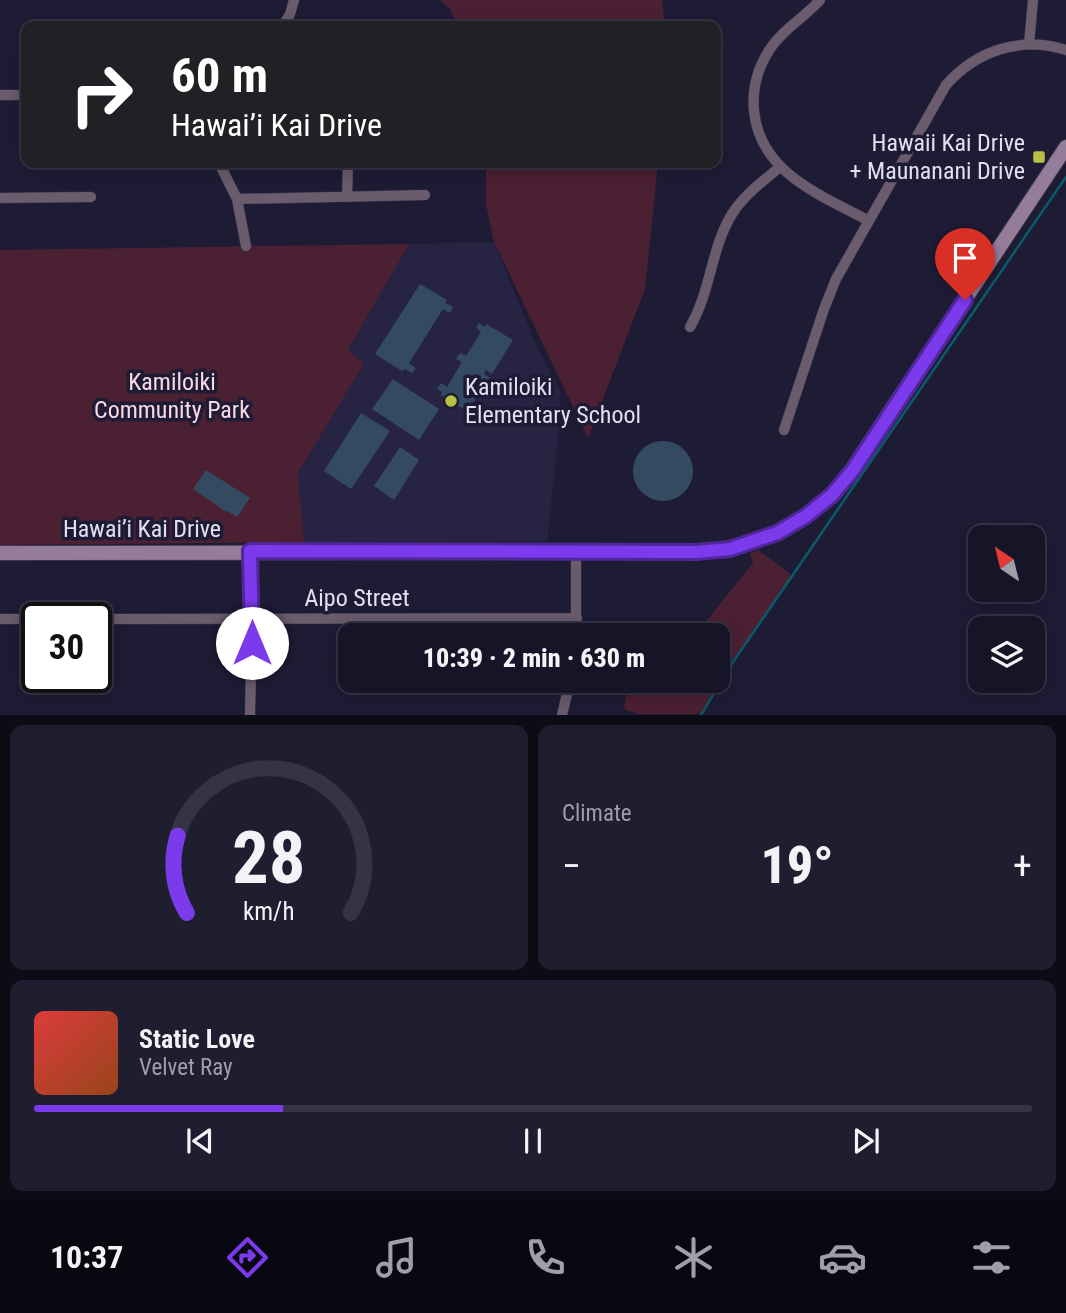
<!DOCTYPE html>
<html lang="en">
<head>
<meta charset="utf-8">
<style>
	body { margin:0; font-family:"Roboto Condensed",sans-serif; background:#1f1e30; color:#f1f3f6; height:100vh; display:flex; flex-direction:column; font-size:26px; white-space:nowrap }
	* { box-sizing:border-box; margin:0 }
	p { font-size:23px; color:#9e9fa8 }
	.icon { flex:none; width:38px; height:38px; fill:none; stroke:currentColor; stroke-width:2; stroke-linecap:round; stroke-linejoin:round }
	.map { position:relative; height:715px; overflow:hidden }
	.panel { display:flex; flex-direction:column; gap:10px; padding:10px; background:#0c0c16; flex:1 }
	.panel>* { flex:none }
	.hud { position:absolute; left:21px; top:21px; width:700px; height:147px; border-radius:14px; box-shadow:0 4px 18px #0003,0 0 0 2px #353445; background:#202124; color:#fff; overflow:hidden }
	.needle { width:46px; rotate:325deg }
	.fabs { position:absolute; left:968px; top:525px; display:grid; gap:14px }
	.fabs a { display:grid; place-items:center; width:77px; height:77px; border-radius:14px; background:#161528; box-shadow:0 4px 18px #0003,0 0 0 2px #353445; font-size:35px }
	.speed { position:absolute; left:21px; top:602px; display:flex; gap:14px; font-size:35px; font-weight:700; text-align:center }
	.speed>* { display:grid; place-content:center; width:91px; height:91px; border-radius:50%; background:#161528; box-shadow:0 4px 18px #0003,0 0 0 2px #353445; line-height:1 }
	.speed .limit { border:4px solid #111; border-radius:10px; background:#fff; color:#111 }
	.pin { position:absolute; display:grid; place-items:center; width:60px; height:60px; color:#fff; margin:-72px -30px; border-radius:50% 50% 50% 0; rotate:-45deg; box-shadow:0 0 7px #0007 }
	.pin .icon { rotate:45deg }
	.me { position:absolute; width:77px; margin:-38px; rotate:0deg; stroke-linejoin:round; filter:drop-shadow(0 0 5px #0008) }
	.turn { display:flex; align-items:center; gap:24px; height:147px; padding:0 35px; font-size:32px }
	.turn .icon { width:91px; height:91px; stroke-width:2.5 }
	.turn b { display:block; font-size:49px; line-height:60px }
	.big { font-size:52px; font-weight:800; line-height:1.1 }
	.panel .tile { flex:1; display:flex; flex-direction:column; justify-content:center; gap:10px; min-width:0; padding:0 24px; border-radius:14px; background:#1f1e30 }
	.panel .dial { align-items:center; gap:0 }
	.dial svg { height:182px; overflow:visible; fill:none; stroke:#353445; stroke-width:7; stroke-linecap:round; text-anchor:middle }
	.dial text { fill:#f1f3f6; stroke:none }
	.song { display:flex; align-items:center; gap:21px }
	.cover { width:84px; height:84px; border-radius:10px; background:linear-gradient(135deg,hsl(0 70% 55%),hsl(20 70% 35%)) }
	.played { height:7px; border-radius:4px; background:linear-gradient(90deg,#7c3aed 25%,#353445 25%) }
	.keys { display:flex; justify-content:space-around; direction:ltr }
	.heat { display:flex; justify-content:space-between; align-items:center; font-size:38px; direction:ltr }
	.panel .tiles { flex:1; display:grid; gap:10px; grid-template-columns:1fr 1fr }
	.tile:last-child { grid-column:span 2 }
	.trip { position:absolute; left:338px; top:623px; width:392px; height:70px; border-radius:14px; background:#161528; box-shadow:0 4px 18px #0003,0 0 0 2px #353445; font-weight:800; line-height:70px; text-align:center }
	.tab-bar { display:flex; height:112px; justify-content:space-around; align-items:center; background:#090810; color:#9e9fa8 }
	.tab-bar .icon { width:49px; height:49px }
	.tab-bar .current { color:#7c3aed }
	.tab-bar b { font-size:32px; color:#f1f3f6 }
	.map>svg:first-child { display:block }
</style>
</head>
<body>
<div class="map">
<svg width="1066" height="715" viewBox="0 0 1066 715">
	<rect width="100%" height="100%" fill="#1e1c35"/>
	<!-- built -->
	<path fill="#272443" d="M494,242L537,347L560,391L561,410L547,541L304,542L298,473L364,364L348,350L409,244Z"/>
	<!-- green -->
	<path fill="#4c2033" d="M440,0H662L665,26H457L450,9Z
		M486,163H658L645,289L588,438L494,242L486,204Z
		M409,244L348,350L364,364L298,473L304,542L0,545V250Z
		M758,550L793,576L712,694L701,714H638L624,709L629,681H718V635H695L753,563L750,553Z"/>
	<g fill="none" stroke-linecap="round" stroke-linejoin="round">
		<!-- stream -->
		<path stroke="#085b6c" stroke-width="2.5" d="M701,715L733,662L1066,177"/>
	</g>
	<!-- building -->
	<path fill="#344a61" d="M420,284L447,300L445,303L453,307L450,313L443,309L409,363L416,368L412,373L405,369L402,371L375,354Z
		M479,323L485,327L486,324L513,340L492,374L486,370L484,374L490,378L467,411L441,395L442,392L437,389L441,383L447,387L462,362L456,359L460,353L466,356L481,332L476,328Z
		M393,379L439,409L419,440L372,409Z
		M361,413L390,431L351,489L324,471Z
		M633 471a30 30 0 1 1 60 0a30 30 0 1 1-60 0Z
		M400,447L419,460L394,500L374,486Z
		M206,470L250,498L237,517L227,511L226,512L193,489Z"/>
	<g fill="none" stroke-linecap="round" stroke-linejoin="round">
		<defs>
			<path id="minor" d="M820,0C804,18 783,29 770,49C758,67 752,89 754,111C760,173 821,195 869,221
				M283,26L290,14L294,0
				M1029,44L1033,0
				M0,95H26
				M219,163L237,199L246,246
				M347,196L348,163
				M0,198L91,197
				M237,199L425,195
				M690,327C711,291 711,248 732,214C744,195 763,181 780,167
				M784,430L824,309L836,279L946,85C977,50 1021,36 1066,50
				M250,551L252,619L250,715
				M0,619H37
				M96,619L577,618
				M576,635V552
				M562,715L570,681"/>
			<path id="secondary" d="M0,553L696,552C755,549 803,526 843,483L1066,147"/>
		</defs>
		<!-- minor casing -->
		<use href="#minor" stroke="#39374f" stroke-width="11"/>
		<!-- secondary casing -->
		<use href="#secondary" stroke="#39374f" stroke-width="16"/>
		<!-- minor -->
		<use href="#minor" stroke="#6a5b6d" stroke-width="10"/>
		<!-- secondary -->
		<use href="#secondary" stroke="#957d9a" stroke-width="14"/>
	</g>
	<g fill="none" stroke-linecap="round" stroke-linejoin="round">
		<defs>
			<path id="route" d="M252,643L250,551L696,552L730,549L777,533L806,516L832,495L853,470L965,300"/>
		</defs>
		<!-- route casing -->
		<use href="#route" stroke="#51269a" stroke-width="18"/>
		<!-- route -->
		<use href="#route" stroke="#7c3aed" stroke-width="12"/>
	</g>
	<!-- markers -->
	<g fill="#bac046" stroke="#1e1c35" stroke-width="2.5">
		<rect x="1032" y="150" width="14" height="14" rx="3.5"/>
		<circle cx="451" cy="401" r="7"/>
	</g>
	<g text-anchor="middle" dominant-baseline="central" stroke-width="7" stroke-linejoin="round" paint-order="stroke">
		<!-- poi labels -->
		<g font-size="24" fill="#e0e0f1" stroke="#1e1c35" text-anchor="end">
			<text x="1025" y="143">Hawaii Kai Drive<tspan x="1025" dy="28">+ Maunanani Drive</tspan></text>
			<text x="465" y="387" text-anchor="start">Kamiloiki<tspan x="465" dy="28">Elementary School</tspan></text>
		</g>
		<!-- park labels -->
		<g font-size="24" fill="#fbd8e4" stroke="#1e1c35">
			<text x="172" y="382">Kamiloiki<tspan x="172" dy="28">Community Park</tspan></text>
		</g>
		<!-- street labels -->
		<g font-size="24" fill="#e0e0f1" stroke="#1e1c35">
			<text x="142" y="529">Hawai’i Kai Drive</text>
			<text x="357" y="598">Aipo Street</text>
		</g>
	</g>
</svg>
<div class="fabs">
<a><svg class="needle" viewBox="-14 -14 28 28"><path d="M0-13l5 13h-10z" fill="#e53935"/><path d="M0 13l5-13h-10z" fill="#9e9fa8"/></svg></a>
<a><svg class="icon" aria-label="layers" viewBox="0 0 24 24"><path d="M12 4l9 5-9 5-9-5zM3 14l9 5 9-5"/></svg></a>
</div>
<div class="speed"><div class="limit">30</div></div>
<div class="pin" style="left:965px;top:300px;background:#d93025"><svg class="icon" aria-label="arrive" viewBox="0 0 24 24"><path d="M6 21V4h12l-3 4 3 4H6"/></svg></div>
<svg class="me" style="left:252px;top:643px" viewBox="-20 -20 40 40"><circle r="19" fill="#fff"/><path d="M0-13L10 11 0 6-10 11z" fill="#7c3aed"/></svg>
<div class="trip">10:39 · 2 min · 630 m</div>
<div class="hud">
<div class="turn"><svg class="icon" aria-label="right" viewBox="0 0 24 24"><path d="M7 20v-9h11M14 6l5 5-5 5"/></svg><div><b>60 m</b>Hawai’i Kai Drive</div></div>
</div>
</div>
<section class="panel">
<div class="tiles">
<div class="tile dial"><svg viewBox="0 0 100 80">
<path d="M14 69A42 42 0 1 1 86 69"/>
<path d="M14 69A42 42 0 0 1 10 35" stroke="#7c3aed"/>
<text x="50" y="56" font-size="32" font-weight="700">28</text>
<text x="50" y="72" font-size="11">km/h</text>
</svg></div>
<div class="tile"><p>Climate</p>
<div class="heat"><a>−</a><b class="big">19°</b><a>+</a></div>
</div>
<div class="tile">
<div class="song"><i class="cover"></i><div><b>Static Love</b><p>Velvet Ray</p></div></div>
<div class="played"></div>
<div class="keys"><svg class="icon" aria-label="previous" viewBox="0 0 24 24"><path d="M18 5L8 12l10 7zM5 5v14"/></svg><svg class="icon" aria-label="pause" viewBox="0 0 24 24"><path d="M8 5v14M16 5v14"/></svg><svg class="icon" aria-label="next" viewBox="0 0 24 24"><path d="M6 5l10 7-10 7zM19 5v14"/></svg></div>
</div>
</div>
</section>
<nav class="tab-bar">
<b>10:37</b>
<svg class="icon current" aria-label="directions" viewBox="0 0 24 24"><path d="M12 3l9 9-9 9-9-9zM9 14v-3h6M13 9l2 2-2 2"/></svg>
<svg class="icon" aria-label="music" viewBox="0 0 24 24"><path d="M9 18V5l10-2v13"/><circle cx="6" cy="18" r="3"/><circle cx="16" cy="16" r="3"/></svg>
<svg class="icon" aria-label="phone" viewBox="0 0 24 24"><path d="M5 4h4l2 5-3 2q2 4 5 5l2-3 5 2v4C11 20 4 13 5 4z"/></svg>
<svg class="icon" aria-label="climate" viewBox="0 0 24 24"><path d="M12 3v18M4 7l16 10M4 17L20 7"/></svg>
<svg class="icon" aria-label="car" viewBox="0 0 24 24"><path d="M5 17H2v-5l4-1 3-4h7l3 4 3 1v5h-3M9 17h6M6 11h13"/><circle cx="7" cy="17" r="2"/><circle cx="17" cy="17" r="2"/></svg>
<svg class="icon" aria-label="filters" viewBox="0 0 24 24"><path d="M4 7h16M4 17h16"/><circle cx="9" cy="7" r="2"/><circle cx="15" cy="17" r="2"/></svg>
</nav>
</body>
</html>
